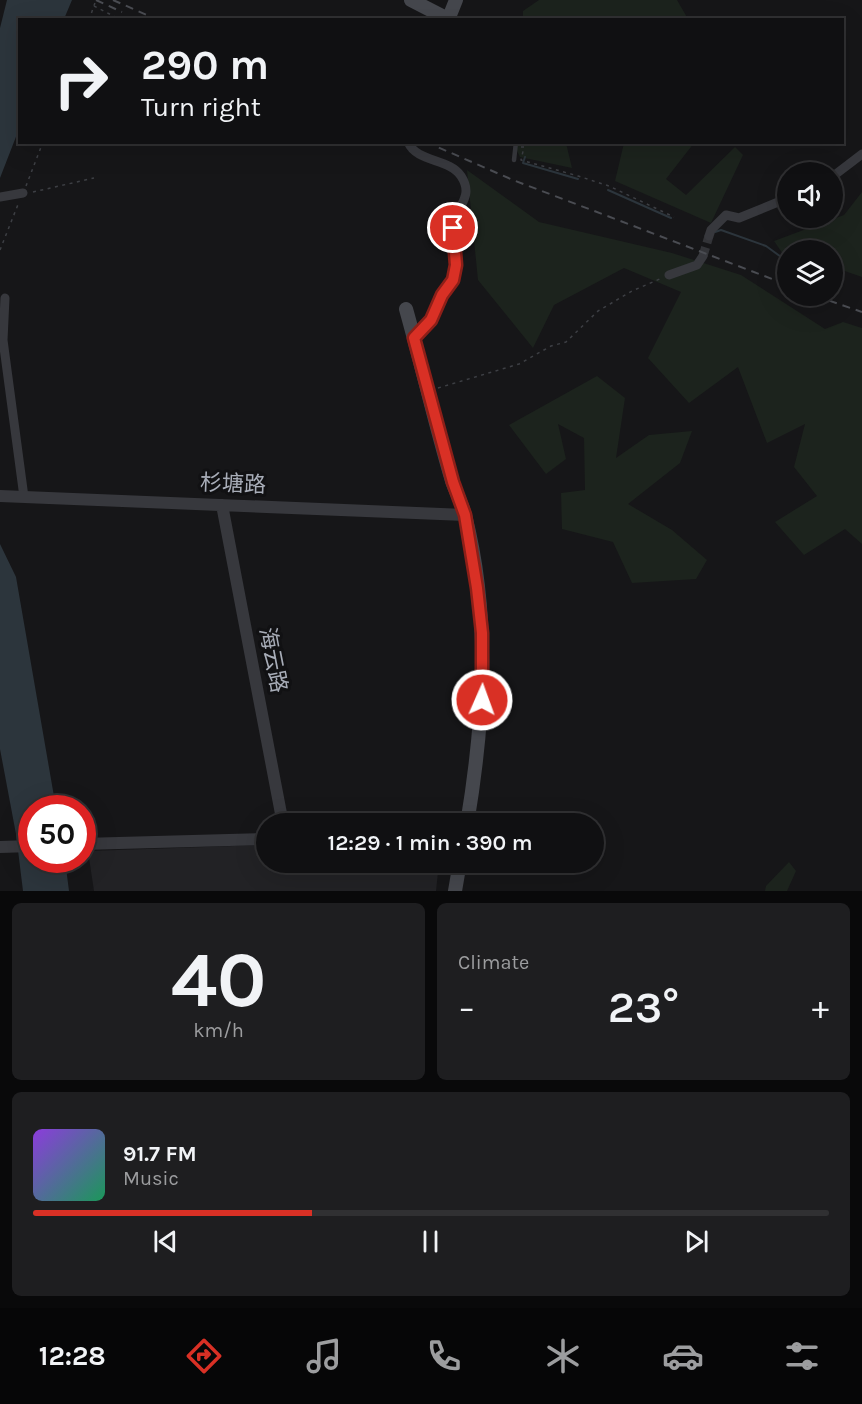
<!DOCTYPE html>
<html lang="en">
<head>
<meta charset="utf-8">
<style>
	body { margin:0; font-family:Karla,"Noto Sans SC",sans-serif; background:#1e1e20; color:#f1f3f6; height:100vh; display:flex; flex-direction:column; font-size:22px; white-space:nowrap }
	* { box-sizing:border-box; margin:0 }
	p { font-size:20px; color:#9c9d9f }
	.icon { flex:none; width:33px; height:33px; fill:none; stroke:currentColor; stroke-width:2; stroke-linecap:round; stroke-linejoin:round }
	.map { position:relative; height:891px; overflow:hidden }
	.sheet { display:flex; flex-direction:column; gap:12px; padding:12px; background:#09090a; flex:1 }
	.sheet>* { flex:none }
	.top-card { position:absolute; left:18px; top:18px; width:826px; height:126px; border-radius:0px; box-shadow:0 6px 24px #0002,0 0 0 2px #303032; background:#101012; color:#f1f3f6; overflow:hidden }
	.buttons { position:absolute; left:777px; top:162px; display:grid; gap:12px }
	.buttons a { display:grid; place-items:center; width:66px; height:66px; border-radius:50%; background:#101012; box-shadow:0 6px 24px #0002,0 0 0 2px #303032; font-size:30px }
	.speed { position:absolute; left:18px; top:795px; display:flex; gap:12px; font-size:30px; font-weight:700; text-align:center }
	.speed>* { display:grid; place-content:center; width:78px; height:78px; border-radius:50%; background:#101012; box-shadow:0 6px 24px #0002,0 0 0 2px #303032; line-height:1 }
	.speed .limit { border:9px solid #d22; background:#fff; color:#111 }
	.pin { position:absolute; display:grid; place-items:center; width:51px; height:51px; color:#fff; margin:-26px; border:3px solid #fff; border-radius:50%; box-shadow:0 2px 6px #0007 }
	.me { position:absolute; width:66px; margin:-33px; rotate:2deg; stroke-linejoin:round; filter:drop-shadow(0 0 4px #0008) }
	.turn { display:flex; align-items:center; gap:21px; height:126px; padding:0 24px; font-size:27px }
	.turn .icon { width:78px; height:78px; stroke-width:2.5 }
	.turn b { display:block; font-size:42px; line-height:51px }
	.big { font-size:45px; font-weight:600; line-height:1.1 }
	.sheet .widget { flex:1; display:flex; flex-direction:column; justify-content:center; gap:9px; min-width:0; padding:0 21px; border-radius:9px; background:#1e1e20 }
	.sheet .dial { align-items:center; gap:0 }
	.dial b { font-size:78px; line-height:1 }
	.song { display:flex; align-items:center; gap:18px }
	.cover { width:72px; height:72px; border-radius:9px; background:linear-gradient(135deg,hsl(270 70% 55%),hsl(150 70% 35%)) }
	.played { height:6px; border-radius:3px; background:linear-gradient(90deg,#d93025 35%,#303032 35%) }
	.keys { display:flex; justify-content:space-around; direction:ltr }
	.heat { display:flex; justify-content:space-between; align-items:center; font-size:33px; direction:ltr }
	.sheet .tiles { flex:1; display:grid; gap:12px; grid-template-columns:1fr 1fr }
	.widget:last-child { grid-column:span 2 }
	.trip { position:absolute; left:256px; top:813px; width:348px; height:60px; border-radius:30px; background:#101012; box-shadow:0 6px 24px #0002,0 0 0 2px #303032; font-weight:600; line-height:60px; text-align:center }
	.menu { display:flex; height:96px; justify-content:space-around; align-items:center; background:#060607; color:#9c9d9f }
	.menu .icon { width:42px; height:42px }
	.menu .on { color:#d93025 }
	.menu b { font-size:27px; color:#f1f3f6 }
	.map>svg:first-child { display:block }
</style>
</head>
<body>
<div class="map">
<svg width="862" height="891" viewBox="0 0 862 891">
	<rect width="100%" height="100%" fill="#161618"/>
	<!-- built -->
	<path fill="#222225" d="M267,845V862L439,863L436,891H94L88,851Z"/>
	<!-- green -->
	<path fill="#1c231d" d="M539,0H677L688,19H523V11Z
		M513,143H566L572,168L520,157Z
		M624,143H694L666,179L686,195L735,147L743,155L711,223L615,181Z
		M467,170L539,222L672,253L741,275L825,329L843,322L862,328V544L845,529L804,555L775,522L817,496L794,467L805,424L767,443L738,367L689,403L648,358L681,292L624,268L554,305L533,348L478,280Z
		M862,192V277L833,267L832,250H788L787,258L785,257L774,241L844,215Z
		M597,376L625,398L616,458L649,435L692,431L680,463L628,504L672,530L707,560L696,579L632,583L613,542L562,529L561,493L585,490L584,438L558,424L566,459L546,474L509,425Z
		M789,862L796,871L787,891H765L766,886Z"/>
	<!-- water -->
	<path fill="#2c353c" d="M7,0H72L64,19L20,20L19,129L0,178V28Z
		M0,544L16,577L56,808H32V860H65L69,891H23L16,834L0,749Z"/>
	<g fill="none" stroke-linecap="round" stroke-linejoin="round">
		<!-- stream -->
		<path stroke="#2c353c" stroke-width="2" d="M525,157L523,163L578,179
			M608,190L671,218
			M715,232L721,230L766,246L788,262"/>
		<!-- minor-tunnel -->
		<path stroke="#333438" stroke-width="9" stroke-dasharray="9 4.5" stroke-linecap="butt" d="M703,256L709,236"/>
		<!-- path -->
		<path stroke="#3d3f44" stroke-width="1.5" stroke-dasharray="3 4.5" stroke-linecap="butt" d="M94,6L121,20
			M89,20L96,0
			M521,147H524L521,160L578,176L609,186L674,217
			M26,186L43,142
			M33,192L94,178
			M0,250L19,202
			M438,388L519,364L551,346L566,342L598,311L632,291L662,278"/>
		<!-- service -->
		<path stroke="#37383d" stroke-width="4.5" d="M514,160L516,142"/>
		<!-- minor -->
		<path stroke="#37383d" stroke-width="9" d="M408,142C417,163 449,158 461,176C474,196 458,204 455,222C452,236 457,250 456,264C456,277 447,285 441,296C437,304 435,314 430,321C425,327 419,332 414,338
			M832,177L862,154
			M0,197L23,193
			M709,236L711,230L726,215L739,218L788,198
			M669,275L697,265L703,256
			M5,298L3,340L24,497"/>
		<!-- tertiary -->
		<path stroke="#37383d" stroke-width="12" d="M0,496L465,515
			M222,505L283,824
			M82,844L267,839
			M0,847L32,846"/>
		<!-- secondary -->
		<path stroke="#45474d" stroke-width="14" d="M411,0L448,19
			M448,20L456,0
			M406,309C422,366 435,424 452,481C456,492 462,504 465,515C491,617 484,722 467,824
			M455,891L460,862"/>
		<!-- rail -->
		<path stroke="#4a4c52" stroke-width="2" stroke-dasharray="8 6" stroke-linecap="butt" d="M96,0L122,12
			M113,0L158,20
			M426,142L513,180L788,285
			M816,296L862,312"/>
	</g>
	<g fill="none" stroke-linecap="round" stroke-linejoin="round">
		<defs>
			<path id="route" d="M453,228L456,265L453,280L442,295L431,320L414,338L453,482L465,515L477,588L482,633V700"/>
		</defs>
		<!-- route casing -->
		<use href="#route" stroke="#8d1f18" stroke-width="15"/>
		<!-- route -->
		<use href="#route" stroke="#d93025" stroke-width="10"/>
	</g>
	<g text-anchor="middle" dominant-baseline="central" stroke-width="6" stroke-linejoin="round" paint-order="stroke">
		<!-- street labels -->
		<g font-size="22" fill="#a8adb8" stroke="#111113">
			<text transform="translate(233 484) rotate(2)">杉塘路</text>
			<text transform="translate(273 660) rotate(79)">海云路</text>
		</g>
	</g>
</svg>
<div class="buttons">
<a><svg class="icon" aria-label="sound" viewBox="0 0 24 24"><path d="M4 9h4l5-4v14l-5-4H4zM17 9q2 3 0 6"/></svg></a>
<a><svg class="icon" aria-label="layers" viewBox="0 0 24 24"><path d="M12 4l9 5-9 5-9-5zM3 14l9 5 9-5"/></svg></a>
</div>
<div class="speed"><div class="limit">50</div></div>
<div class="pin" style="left:453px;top:228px;background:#d93025"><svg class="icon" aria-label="arrive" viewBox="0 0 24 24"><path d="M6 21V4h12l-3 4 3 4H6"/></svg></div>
<svg class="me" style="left:482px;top:700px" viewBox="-20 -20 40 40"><circle r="17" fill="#d93025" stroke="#fff" stroke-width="3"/><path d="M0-11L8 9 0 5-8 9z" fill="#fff"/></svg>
<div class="trip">12:29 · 1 min · 390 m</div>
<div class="top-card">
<div class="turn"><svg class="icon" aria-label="right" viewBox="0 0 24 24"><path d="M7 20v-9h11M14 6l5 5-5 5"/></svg><div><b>290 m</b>Turn right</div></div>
</div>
</div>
<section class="sheet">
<div class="tiles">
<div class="widget dial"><b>40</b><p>km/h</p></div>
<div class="widget"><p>Climate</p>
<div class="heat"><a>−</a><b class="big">23°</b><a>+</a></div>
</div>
<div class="widget">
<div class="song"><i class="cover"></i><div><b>91.7 FM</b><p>Music</p></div></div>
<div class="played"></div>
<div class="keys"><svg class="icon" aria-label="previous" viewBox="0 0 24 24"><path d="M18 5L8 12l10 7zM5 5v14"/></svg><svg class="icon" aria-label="pause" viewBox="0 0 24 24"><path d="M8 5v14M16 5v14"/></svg><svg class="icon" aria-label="next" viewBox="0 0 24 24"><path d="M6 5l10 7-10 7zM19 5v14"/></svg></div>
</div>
</div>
</section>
<nav class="menu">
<b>12:28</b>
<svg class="icon on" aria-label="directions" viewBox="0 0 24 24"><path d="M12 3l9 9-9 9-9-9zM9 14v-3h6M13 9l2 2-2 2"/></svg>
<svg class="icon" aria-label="music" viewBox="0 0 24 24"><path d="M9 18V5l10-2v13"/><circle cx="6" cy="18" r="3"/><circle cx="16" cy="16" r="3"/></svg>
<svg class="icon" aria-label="phone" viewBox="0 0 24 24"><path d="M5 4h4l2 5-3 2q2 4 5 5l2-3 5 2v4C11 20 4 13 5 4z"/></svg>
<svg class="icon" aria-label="climate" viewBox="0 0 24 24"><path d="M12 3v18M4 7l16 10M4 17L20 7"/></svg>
<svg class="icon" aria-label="car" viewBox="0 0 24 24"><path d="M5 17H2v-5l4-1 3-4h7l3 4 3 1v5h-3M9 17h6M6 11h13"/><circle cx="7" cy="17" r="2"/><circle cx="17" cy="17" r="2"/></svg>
<svg class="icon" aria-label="filters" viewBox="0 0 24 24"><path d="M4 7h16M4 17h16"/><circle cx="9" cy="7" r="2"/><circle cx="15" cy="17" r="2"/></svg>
</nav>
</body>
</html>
